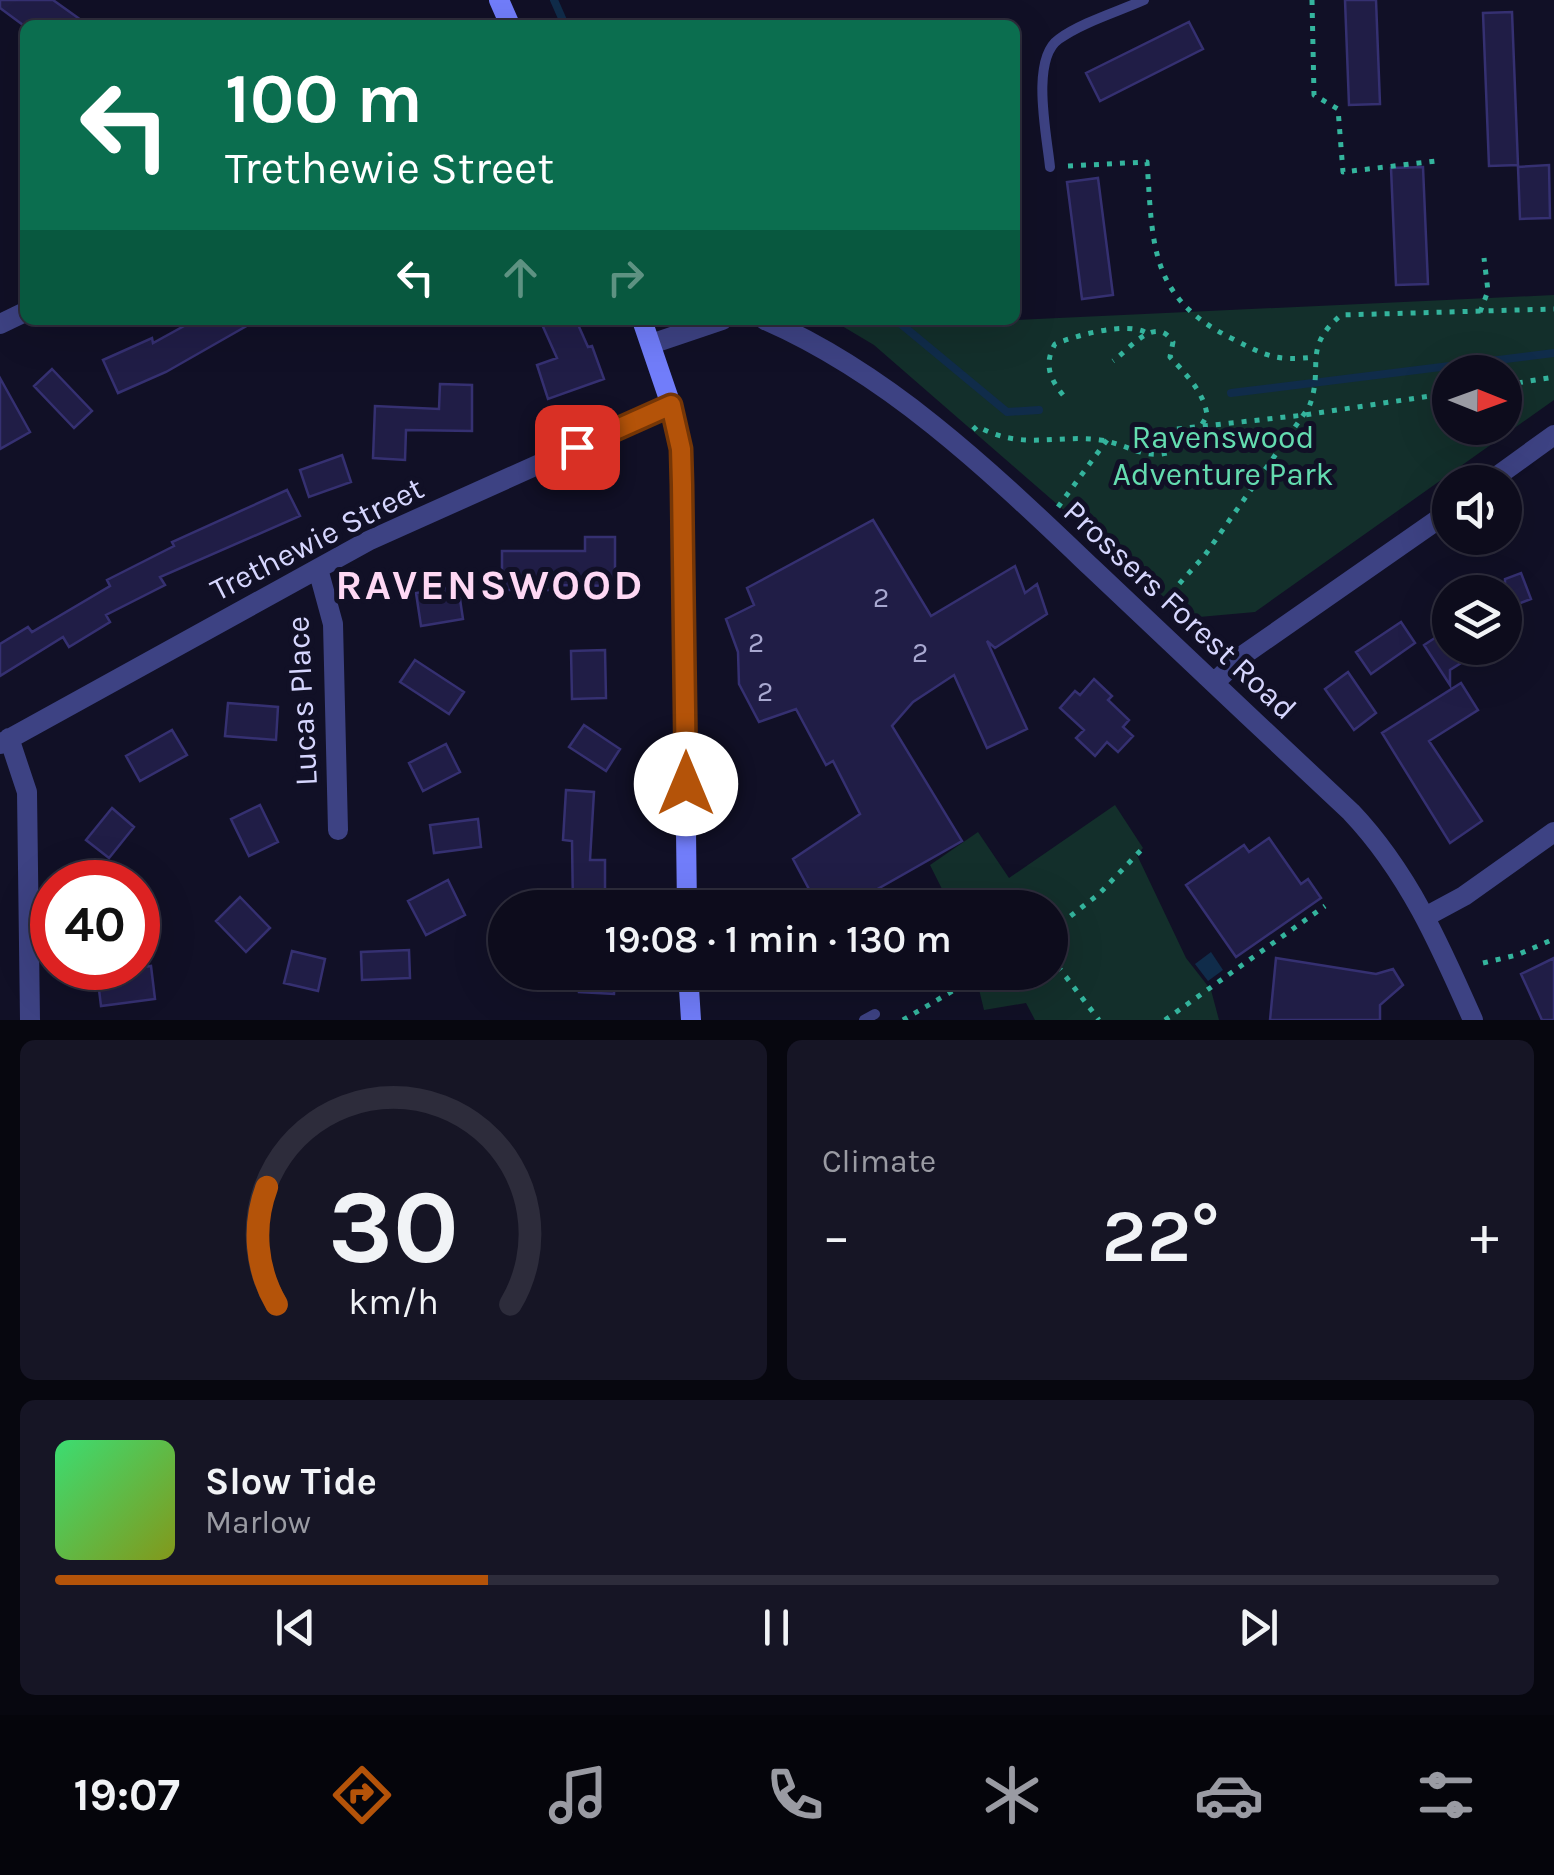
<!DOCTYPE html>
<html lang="en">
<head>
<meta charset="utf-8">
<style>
	body { margin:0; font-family:Karla,sans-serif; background:#161525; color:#f1f3f6; height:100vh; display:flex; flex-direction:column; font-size:38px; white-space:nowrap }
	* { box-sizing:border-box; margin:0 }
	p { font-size:32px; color:#9a9ba3 }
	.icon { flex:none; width:55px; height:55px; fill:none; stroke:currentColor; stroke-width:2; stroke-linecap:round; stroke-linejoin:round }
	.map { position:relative; height:1020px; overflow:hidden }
	.side { display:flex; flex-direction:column; gap:20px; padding:20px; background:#07070f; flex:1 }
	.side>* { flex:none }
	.hud { position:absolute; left:20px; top:20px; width:1000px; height:305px; border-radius:15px; box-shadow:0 10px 40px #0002,0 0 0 2px #2d2c3b; background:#0b6e4f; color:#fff; overflow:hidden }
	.needle { width:65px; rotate:91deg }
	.controls { position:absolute; left:1432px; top:355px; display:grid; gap:20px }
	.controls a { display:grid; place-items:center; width:90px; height:90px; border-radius:50%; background:#0d0c1c; box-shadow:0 10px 40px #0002,0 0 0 2px #2d2c3b; font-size:50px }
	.speed { position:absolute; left:30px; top:860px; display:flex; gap:20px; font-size:50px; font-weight:700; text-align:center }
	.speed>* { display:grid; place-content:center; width:130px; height:130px; border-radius:50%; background:#0d0c1c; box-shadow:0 10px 40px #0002,0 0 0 2px #2d2c3b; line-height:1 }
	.speed .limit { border:15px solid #d22; background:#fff; color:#111 }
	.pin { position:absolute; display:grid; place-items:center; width:85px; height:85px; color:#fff; margin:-42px; border-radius:20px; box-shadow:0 5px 15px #0006 }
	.me { position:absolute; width:110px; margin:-55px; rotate:0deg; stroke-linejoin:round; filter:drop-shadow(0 0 8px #0008) }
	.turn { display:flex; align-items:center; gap:35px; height:210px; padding:0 40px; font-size:45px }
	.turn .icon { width:130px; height:130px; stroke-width:2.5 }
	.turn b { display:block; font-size:70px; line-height:85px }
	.lanes { display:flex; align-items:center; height:95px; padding:0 40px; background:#0003; justify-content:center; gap:50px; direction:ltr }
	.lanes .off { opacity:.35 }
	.big { font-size:75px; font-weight:600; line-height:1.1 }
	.side .widget { flex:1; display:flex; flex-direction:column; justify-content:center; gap:15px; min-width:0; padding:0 35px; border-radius:15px; background:#161525 }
	.side .dial { align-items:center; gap:0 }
	.dial svg { height:260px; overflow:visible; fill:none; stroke:#2d2c3b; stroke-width:7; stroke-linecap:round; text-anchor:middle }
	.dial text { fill:#f1f3f6; stroke:none }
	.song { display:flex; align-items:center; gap:30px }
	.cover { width:120px; height:120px; border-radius:15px; background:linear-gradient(135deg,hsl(140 70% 55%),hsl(70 70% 35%)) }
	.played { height:10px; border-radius:5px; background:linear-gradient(90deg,#b45309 30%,#2d2c3b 30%) }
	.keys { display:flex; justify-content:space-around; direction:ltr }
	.heat { display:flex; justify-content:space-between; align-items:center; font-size:55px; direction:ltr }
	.side .tiles { flex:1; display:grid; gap:20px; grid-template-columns:1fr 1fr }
	.widget:last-child { grid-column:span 2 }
	.trip { position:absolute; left:488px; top:890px; width:580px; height:100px; border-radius:50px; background:#0d0c1c; box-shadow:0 10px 40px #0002,0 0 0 2px #2d2c3b; font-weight:600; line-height:100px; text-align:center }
	.tabs { display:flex; height:160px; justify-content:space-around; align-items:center; background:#05050b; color:#9a9ba3 }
	.tabs .icon { width:70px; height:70px }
	.tabs .active { color:#b45309 }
	.tabs b { font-size:45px; color:#f1f3f6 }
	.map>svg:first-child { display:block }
</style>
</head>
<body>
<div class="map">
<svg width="1554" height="1020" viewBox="0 0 1554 1020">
	<rect width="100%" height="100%" fill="#111026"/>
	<!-- green -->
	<path fill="#132f2b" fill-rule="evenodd" d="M1554,295V400L1255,612L1188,618L874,345L832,320H1015ZM1450,372H1505V428H1450Z
		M1115,805L1143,848L1137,855L1186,958L1211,990L1219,1020H1035L1026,1003L984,1010L975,973L1050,972V908L951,907L930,865L978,832L1009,878Z"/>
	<!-- water -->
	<path fill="#102c4a" d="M1211,952L1223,970L1208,981L1195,964Z"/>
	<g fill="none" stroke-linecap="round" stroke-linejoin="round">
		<!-- stream -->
		<path stroke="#102c4a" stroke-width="8" d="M554,0L565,25
			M896,320L1007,412L1039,410
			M1231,393L1554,353"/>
	</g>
	<!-- building -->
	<path fill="#201d46" stroke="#353071" stroke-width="2.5" d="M0,0H53L88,25H23L0,8Z
		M1345,0H1376L1380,104L1349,105Z
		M1512,12L1518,165L1489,166L1483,13Z
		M1189,22L1203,49L1100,101L1086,73Z
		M1549,165L1550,218L1520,219L1518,167Z
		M1423,167L1428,284L1396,285L1391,168Z
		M1098,178L1113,295L1082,299L1067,182Z
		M195,320H257L166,372L118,393L103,360L152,338L153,343Z
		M540,320H576L588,347L592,346L604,379L548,399L537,365L557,358Z
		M52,369L92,411L74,428L34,386Z
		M0,378L30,432L0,449Z
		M440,384L472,385V431L406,430L405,460L373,458L375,406L439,409Z
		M342,455L351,482L309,497L300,470Z
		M287,490L300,516L160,577L165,585L106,615L110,622L69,647L63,637L0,676V644L28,627L32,632L110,586L107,580L174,546L172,542Z
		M873,520L931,616L1015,566L1025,593L1037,584L1047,614L995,648L987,641L1027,729L987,748L954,675L913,702L892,726L962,841L844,908H819L793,859L860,814L833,761L826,765L796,709L759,722L739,684L738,652L726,619L754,605L747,588Z
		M585,537H615V586L556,585V590H502V551H585Z
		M1521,573L1531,599L1505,609V579Z
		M458,586L463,619L421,626L416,593Z
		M1401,622L1415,643L1371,674L1356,652Z
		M1450,628V648H1485L1450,670V685L1424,645Z
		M605,650L606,698L572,699L571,651Z
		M415,660L464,692L449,714L400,682Z
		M1348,672L1376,713L1354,730L1325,689Z
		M1094,679L1112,696L1108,700L1129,720L1123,727L1133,736L1118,752L1107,742L1095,756L1076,738L1084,730L1060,708L1075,691L1080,695Z
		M1461,683L1478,710L1429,741L1482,821L1450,843L1382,733Z
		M228,703L278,707L276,740L225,736Z
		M584,725L620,749L606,771L569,747Z
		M172,730L187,755L140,781L126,756Z
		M446,744L460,772L423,791L409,763Z
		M566,790L594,792L590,860H605V908H573L572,841L563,840Z
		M260,805L278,842L249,856L231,819Z
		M112,808L134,827L109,858L86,840Z
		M478,819L481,847L434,853L430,825Z
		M1269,838L1301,884L1308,879L1321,898L1236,957L1186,885L1244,845L1249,852Z
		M448,880L465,915L426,935L408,901Z
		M240,897L270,928L246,952L216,921Z
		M409,950L410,978L362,980L361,952Z
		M292,951L325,959L318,991L284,983Z
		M1276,958L1376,974L1393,969L1403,985L1380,1005V1020H1270Z
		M1554,958V1020H1542L1521,974Z
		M151,966L155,999L101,1006L97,973Z
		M580,972H615L614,994L579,992Z"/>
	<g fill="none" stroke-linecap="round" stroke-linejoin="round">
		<!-- path -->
		<path stroke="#34b49d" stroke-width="5" stroke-dasharray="5 8" stroke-linecap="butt" d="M1312,0L1314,95L1338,109L1343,172L1436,161
			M1068,166L1147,162C1153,245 1149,298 1233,339C1268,357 1276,361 1315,357
			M1480,312L1488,291L1484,258
			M1505,385L1554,377
			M1063,395C1049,378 1044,363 1055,344C1077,335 1125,322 1145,332
			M1177,429L1304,415L1450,393
			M973,430L977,426C1021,451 1056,434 1100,440C1127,443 1146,463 1176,450C1190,444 1199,429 1207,416C1205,393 1185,373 1170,357L1173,342C1155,314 1130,349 1113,361
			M1058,507L1107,440
			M1162,603L1205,555L1309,407C1325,366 1301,349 1341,315L1554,309
			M1050,932L1099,894L1143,848
			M1050,956L1099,1020
			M1483,963L1517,955L1554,939
			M903,1020L985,972
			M1165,1020L1325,906"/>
		<!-- lane -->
		<path stroke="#3d4283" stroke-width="10" d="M1050,167C1047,136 1030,59 1059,39C1083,22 1117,12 1144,0
			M864,1020L875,1014"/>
		<!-- street -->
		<path stroke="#3d4283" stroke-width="20" d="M765,320C891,375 992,473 1091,567C1177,648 1264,731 1351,812C1408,872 1440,945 1473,1020
			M0,324L25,312
			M651,344L722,320
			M1489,482L1554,435
			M318,569L333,624L338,830
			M1214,683L1242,656L1450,511
			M9,738L27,792L30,1020
			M0,744L368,541L671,405
			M1425,917L1464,896L1554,832"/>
		<!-- secondary -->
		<path stroke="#717dfa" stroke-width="20" d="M499,0L510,25
			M642,320L671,405L681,449L687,908
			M688,972L691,1020"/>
	</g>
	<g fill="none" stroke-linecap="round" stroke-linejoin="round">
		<defs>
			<path id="route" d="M577,447L671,405L681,449L682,485L686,784"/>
		</defs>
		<!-- route casing -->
		<use href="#route" stroke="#753606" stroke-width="25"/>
		<!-- route -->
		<use href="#route" stroke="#b45309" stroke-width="18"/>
	</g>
	<g text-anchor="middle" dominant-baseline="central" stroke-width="10" stroke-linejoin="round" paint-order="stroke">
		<!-- number labels -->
		<g font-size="28" fill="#a8a8d0">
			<text x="881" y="597">2</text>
			<text x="756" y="642">2</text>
			<text x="920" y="652">2</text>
			<text x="765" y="691">2</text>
		</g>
		<!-- park labels -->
		<g font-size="32" fill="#64dcb0" stroke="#111026">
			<text x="1223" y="437">Ravenswood<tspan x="1223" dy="37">Adventure Park</tspan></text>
		</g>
		<!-- street labels -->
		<g font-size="32" fill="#d6d6fe" stroke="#111026">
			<text transform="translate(317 539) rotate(-27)">Trethewie Street</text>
			<text transform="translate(1180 610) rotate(43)">Prossers Forest Road</text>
			<text transform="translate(302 701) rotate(-93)">Lucas Place</text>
		</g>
		<!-- district labels -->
		<g font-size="42" font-weight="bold" letter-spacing="2.5" fill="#fed8f4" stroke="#111026">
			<text x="490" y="585">RAVENSWOOD</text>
		</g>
	</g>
</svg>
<div class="controls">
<a><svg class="needle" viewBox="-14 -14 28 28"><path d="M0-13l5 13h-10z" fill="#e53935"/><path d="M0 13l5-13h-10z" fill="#9a9ba3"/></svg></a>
<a><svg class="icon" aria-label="sound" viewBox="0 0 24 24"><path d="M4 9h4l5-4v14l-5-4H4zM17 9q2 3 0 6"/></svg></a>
<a><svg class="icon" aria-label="layers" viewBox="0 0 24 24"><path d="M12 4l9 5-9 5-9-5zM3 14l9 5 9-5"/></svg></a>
</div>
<div class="speed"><div class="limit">40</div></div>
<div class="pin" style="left:577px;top:447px;background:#d93025"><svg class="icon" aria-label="arrive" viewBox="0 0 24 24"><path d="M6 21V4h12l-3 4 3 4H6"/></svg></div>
<svg class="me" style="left:686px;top:784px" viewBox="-20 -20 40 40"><circle r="19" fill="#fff"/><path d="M0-13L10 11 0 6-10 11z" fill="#b45309"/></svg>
<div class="trip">19:08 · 1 min · 130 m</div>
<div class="hud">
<div class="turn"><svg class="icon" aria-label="left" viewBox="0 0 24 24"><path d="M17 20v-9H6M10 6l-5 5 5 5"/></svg><div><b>100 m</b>Trethewie Street</div></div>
<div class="lanes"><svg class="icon" aria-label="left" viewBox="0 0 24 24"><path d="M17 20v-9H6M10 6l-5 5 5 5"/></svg><svg class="icon off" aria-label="ahead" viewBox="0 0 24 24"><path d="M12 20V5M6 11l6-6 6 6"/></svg><svg class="icon off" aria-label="right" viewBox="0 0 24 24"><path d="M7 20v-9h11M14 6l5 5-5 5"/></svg></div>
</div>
</div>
<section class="side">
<div class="tiles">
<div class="widget dial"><svg viewBox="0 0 100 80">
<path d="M14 69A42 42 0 1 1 86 69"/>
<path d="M14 69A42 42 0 0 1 11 33" stroke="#b45309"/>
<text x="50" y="56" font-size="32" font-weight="700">30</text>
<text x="50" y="72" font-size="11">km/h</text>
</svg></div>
<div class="widget"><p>Climate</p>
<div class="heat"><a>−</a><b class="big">22°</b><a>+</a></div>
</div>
<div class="widget">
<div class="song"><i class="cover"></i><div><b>Slow Tide</b><p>Marlow</p></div></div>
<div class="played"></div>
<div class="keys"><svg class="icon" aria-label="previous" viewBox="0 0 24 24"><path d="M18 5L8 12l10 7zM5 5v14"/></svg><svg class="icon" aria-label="pause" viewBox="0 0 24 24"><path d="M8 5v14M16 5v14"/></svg><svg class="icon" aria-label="next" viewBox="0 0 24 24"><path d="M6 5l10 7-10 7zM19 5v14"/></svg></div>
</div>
</div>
</section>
<nav class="tabs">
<b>19:07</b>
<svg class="icon active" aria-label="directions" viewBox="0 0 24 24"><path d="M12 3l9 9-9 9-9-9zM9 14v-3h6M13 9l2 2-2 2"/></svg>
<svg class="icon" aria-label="music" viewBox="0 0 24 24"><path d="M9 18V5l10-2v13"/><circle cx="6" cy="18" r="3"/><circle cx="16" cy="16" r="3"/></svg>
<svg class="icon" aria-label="phone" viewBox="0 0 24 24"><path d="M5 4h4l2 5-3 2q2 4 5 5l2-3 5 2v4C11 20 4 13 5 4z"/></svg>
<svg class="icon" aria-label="climate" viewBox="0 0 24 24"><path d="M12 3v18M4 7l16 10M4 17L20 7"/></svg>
<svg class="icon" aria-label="car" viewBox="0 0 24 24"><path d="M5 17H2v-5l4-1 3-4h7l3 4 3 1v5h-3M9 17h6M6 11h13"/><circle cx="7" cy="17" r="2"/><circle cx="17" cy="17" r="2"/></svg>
<svg class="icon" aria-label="filters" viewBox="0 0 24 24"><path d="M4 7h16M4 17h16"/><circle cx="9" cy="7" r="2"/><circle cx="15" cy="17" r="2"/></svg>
</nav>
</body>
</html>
